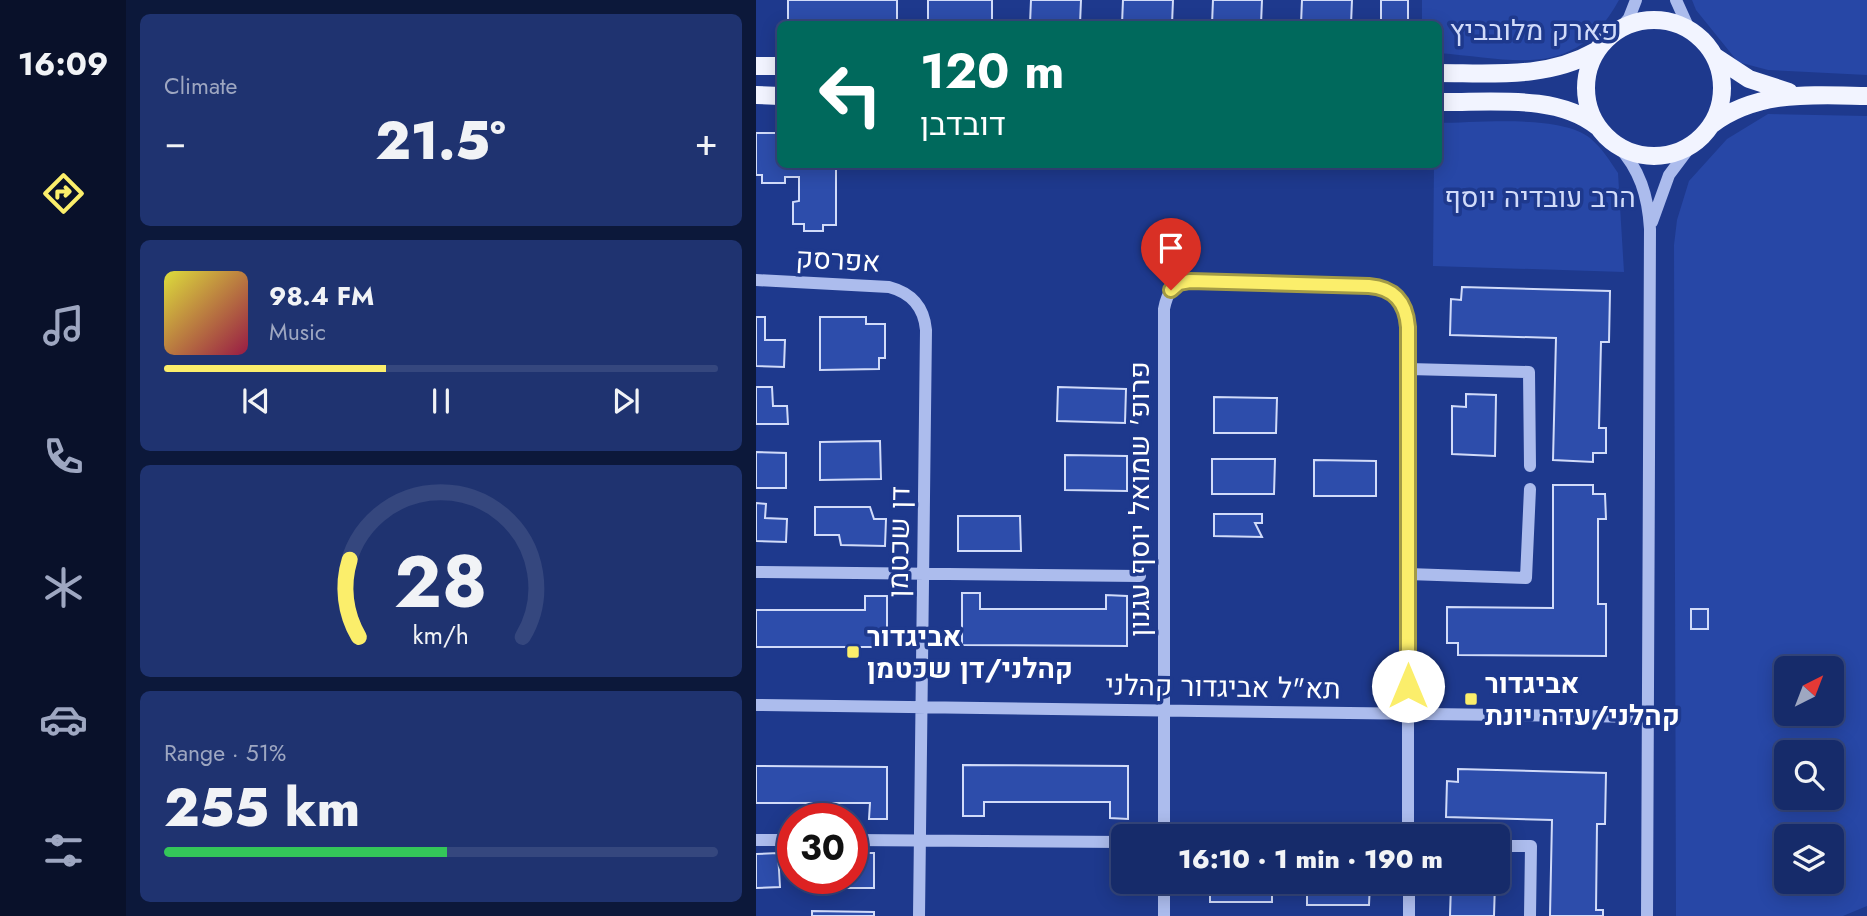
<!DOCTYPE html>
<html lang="en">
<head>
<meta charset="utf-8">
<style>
	body { margin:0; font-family:Jost,Heebo,sans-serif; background:#1f3370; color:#f1f3f6; height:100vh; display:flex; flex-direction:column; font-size:26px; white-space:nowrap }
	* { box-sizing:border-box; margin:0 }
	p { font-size:23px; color:#9ea7c1 }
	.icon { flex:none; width:38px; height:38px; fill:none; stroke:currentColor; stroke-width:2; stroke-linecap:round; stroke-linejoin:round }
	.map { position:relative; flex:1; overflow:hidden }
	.drawer { display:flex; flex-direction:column; gap:14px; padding:14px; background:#0c183a; width:630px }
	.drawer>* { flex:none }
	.banner { position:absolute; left:21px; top:21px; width:665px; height:147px; border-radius:10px; box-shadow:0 4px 18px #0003,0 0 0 2px #35477e; background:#00695c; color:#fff; overflow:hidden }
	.needle { width:46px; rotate:42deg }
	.fabs { position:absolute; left:1018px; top:656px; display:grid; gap:14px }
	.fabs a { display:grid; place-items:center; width:70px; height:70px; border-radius:10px; background:#162b6a; box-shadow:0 4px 18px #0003,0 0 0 2px #35477e; font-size:35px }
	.speed { position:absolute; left:21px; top:803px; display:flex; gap:14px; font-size:35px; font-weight:700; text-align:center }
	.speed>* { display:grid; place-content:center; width:91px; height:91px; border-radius:50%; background:#162b6a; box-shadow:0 4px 18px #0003,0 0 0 2px #35477e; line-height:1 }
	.speed .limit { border:10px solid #d22; background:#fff; color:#111 }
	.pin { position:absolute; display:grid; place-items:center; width:60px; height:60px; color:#fff; margin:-72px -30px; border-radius:50% 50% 50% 0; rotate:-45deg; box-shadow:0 0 7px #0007 }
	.pin .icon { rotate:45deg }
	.me { position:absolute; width:77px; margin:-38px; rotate:0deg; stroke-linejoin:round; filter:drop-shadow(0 0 5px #0008) }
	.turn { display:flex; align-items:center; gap:24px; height:147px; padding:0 28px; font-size:32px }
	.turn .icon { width:91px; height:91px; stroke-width:2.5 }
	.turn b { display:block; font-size:49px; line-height:60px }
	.big { font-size:52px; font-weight:800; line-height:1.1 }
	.drawer .tile { flex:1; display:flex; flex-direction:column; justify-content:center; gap:10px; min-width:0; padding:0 24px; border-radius:10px; background:#1f3370 }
	.drawer .dial { align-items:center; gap:0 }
	.dial svg { height:182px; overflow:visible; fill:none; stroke:#35477e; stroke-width:7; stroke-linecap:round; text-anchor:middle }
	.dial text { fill:#f1f3f6; stroke:none }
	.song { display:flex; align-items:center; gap:21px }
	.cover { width:84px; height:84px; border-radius:10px; background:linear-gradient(135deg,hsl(60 70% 55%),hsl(340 70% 35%)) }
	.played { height:7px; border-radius:4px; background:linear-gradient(90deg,#fbee6b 40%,#35477e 40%) }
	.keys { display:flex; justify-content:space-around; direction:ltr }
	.heat { display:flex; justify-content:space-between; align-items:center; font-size:38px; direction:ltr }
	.charge { height:10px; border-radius:5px; background:linear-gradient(90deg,#34c759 51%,#35477e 0) }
	.trip { position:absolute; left:355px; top:824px; width:399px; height:70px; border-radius:10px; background:#162b6a; box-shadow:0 4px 18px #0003,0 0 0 2px #35477e; font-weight:800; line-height:70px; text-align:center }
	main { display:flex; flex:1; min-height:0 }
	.dock { display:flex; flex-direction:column; width:126px; justify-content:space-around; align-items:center; background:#09112a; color:#9ea7c1 }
	.dock .icon { width:49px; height:49px }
	.dock .selected { color:#fbee6b }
	.dock b { font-size:32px; color:#f1f3f6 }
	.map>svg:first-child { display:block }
</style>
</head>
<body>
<main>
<nav class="dock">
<b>16:09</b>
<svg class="icon selected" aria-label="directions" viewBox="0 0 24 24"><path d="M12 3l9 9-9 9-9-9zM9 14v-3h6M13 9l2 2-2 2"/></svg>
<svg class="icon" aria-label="music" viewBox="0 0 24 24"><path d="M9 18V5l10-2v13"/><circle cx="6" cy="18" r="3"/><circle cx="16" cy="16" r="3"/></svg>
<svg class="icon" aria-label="phone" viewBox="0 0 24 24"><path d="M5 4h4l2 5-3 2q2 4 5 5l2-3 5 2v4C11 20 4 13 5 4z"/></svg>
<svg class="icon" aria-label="climate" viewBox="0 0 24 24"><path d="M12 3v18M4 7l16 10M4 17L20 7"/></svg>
<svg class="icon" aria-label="car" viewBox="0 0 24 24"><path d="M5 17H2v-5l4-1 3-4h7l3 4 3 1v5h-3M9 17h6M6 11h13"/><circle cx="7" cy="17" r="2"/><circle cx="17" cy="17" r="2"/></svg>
<svg class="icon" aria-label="filters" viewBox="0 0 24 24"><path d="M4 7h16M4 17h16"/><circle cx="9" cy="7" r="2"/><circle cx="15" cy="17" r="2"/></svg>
</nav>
<section class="drawer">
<div class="tile"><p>Climate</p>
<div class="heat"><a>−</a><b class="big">21.5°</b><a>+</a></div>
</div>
<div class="tile">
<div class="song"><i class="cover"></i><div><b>98.4 FM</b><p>Music</p></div></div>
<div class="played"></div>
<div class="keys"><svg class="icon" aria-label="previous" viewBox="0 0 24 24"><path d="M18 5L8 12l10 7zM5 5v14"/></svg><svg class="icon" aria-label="pause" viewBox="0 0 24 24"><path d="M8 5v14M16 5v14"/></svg><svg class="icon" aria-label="next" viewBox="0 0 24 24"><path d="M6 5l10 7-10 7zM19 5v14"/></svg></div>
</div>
<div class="tile dial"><svg viewBox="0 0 100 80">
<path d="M14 69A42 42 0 1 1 86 69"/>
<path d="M14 69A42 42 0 0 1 10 35" stroke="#fbee6b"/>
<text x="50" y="56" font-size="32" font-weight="700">28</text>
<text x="50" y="72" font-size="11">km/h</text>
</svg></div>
<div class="tile"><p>Range · 51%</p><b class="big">255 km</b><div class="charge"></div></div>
</section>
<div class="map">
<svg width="1111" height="916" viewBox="0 0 1111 916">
	<rect width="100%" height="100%" fill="#1e398d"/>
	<!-- green -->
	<path fill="#2747a6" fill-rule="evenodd" d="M666,0H863C819,81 759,59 683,53L682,24H666Z
		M936,0H1111V75L1012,70L982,62L940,10Z
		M1012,114L1111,116V906L1087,916H920L918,245L921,220L933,181L971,139ZM1031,668H1076V714H1031ZM1031,752H1076V798H1031ZM1031,836H1076V882H1031Z
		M683,123C721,123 804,114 834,138C846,148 854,161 862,173L868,272L677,266L678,165L682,164Z"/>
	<!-- building -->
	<path fill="#2d4dab" stroke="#d1dbf9" stroke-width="2" d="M32,0H141V24L32,23Z
		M172,0H236V24H172Z
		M275,0H325L324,24H274Z
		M367,0H417L416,24H366Z
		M457,0H506L505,24H456Z
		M546,0H596L595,24H545Z
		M625,0H652V24H625Z
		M0,133H24V164H80V225H67V231H48V224H37V202L43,201V177H29V183H6V175H0Z
		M706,287L854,291L853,342H845L843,428H850V453H837V462L797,460L800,338L694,335L695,299L705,300Z
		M0,317H9V340H29L28,367L0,366Z
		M64,317H110V324H129V358H123V369L64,370Z
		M0,387H16L17,406H31L32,424H0Z
		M302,387L370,389L369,423L301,421Z
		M710,394L740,395L739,456L696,454V406L710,407Z
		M458,397L521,398L520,433H458Z
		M124,441L125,479L64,480V442Z
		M0,452L30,453V488H0Z
		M309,455L371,456V491L309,490Z
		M456,459H519L518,494H456Z
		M558,460L620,461V496H558Z
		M797,485H837V494H849L850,519H842V604H850V656L702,655V643H691V607L797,608Z
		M0,503L10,504L9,518L31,519L30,542L0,541Z
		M59,507H114L118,519H130L129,546L85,545L83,535H59Z
		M458,514H506V523H499L506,537L458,536Z
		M202,516H264L265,551H202Z
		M206,593H224V609H350V595L371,596V646L206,645Z
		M109,596H131V647H0V610H109Z
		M935,609H952V629H935Z
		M207,765L372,766V819L354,818V802H228V816H207Z
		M0,766L131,767V819H113L114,803H0Z
		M702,769L850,773L849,824H841L840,910H847V916H794L796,820L690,817L691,781L702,782Z
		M22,853L24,887L0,888V854Z
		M96,853H118V888H56V878H96Z
		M454,882H516V902H454Z
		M551,882H614L613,905H551Z
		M708,882H739L738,916H694L695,885L708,886Z
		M56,911L118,912V916H56Z"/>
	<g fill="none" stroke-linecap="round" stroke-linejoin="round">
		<!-- minor -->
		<path stroke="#acbced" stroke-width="12" d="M920,0L934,31
			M864,29L873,18L880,0
			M861,145C884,169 892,196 894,229L891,916
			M896,222L913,175L937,143
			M0,280L133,287C156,293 168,307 170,330L163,916
			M653,369L773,372L774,466
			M0,572L384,576
			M652,574L770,578L774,489
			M0,705L891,717
			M408,836V309C411,293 417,283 434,280L620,287C642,291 651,306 652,327V836
			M0,840H37
			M96,840L368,842
			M742,846H775L774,916
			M408,882V916
			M653,882V916"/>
		<!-- major -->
		<path stroke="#f2f4ff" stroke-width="18" d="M830 88a68 68 0 1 1 136 0a68 68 0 1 1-136 0Z
			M958,56L993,79L1033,92
			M0,66H24
			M682,73C737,73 791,79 840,51
			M0,95L24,96
			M682,102C731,103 802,93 842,127
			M955,125C1001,90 1056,95 1111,96"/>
	</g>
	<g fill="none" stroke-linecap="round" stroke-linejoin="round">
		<defs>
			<path id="route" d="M415,290L423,283L434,281L613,286C638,288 650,302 652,327V686"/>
		</defs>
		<!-- route casing -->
		<use href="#route" stroke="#a39b46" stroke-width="18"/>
		<!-- route -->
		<use href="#route" stroke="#fbee6b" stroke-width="12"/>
	</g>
	<!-- markers -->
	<g fill="#fbee6b" stroke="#1e398d" stroke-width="2.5">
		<rect x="90" y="645" width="14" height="14" rx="3.5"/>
		<rect x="708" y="692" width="14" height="14" rx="3.5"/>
	</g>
	<g text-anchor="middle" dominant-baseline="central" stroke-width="7" stroke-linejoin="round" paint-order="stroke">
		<!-- park labels -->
		<g font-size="28" fill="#d1dbf9" stroke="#1e398d">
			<text x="778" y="30">פארק מלובביץ</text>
			<text x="784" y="197">הרב עובדיה יוסף</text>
		</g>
		<!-- street labels -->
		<g font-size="28" fill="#fff" stroke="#1e398d">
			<text transform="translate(82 260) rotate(3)">אפרסק</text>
			<text transform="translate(383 499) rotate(-90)">פרופ' שמואל יוסף עגנון</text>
			<text transform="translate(143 542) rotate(-89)">דן שכטמן</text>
			<text transform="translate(467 687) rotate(1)">תא"ל אביגדור קהלני</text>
		</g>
		<!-- poi labels -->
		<g font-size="28" font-weight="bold" fill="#fff" stroke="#1e398d" text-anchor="start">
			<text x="111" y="636">אביגדור<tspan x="111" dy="32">קהלני/דן שכטמן</tspan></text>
			<text x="729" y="683">אביגדור<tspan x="729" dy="32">קהלני/עדה יונת</tspan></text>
		</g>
	</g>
</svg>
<div class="fabs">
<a><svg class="needle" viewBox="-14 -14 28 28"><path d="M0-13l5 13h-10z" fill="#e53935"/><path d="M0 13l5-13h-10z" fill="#9ea7c1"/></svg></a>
<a><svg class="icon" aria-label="search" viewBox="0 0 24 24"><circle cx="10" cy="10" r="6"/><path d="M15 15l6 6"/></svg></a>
<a><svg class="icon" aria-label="layers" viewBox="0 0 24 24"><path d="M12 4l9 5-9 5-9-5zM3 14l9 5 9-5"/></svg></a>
</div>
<div class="speed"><div class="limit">30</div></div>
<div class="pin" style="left:415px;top:290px;background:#d93025"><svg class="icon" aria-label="arrive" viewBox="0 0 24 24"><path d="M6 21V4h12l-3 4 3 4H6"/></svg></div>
<svg class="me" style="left:652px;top:686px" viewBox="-20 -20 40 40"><circle r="19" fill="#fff"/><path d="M0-13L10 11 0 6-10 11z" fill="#fbee6b"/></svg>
<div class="trip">16:10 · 1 min · 190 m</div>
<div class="banner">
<div class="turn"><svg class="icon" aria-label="left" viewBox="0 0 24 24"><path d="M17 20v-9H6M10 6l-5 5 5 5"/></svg><div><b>120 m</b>דובדבן</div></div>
</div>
</div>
</main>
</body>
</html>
